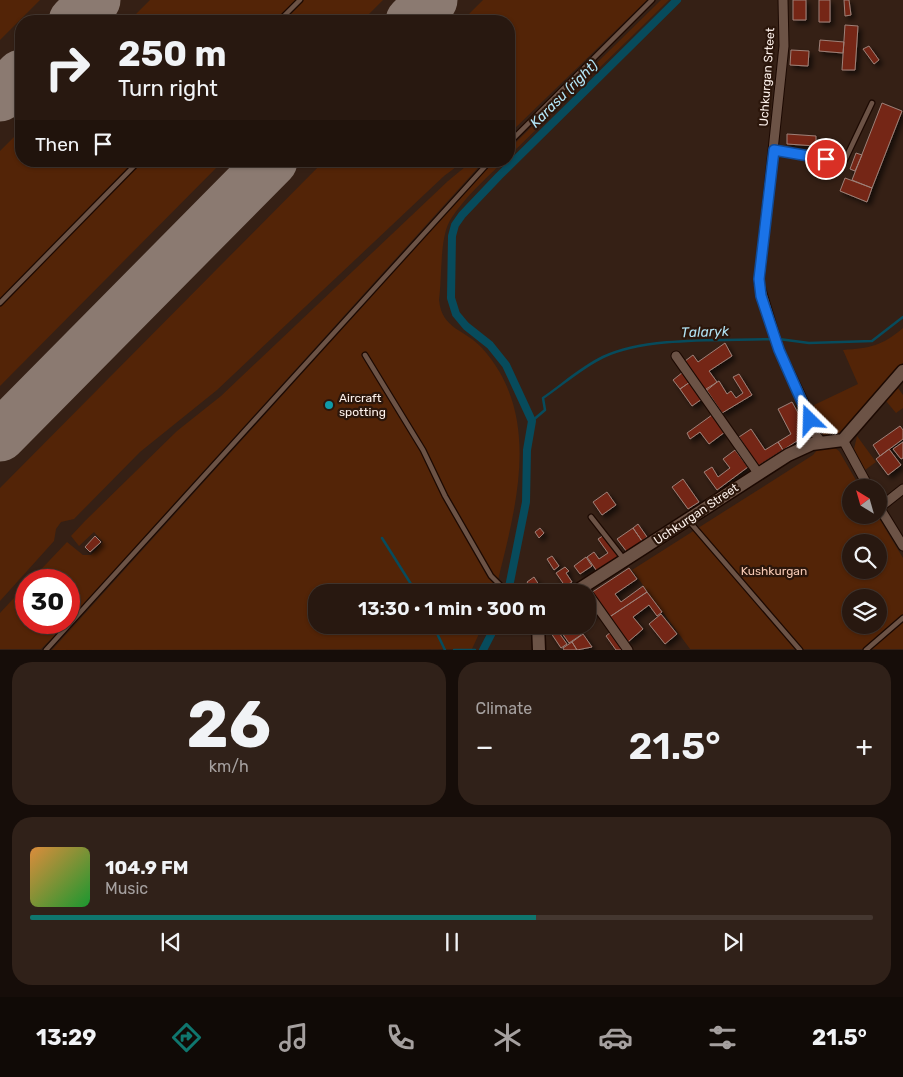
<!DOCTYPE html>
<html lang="en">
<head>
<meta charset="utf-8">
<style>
	body { margin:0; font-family:Rubik,sans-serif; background:#302119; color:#f1f3f6; height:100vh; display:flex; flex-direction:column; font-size:19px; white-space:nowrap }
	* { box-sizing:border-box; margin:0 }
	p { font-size:16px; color:#a5a09f }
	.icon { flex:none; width:28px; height:28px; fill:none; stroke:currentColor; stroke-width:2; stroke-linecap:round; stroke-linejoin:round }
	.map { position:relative; height:650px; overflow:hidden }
	.panel { display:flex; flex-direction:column; gap:12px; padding:12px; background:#160d09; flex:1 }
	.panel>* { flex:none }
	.guide { position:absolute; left:15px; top:15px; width:500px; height:152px; border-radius:20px; box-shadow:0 1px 4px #0004,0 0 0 1px #443730; background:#281810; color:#f1f3f6; overflow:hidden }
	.needle { width:32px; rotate:323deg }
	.tools { position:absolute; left:842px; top:479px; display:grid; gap:10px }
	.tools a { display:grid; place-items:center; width:45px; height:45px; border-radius:50%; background:#281810; box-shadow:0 1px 4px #0004,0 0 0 1px #443730; font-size:25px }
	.speed { position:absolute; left:15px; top:569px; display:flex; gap:10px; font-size:25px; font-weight:700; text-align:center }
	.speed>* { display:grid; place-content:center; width:65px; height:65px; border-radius:50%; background:#281810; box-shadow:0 1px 4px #0004,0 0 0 1px #443730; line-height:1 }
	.speed .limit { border:8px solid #d22; background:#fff; color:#111 }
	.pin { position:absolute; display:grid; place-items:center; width:42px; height:42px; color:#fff; margin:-21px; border:2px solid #fff; border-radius:50%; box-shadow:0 1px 5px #0007 }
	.me { position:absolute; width:55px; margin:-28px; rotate:338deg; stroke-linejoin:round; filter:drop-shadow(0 0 4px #0008) }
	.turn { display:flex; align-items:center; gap:18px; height:105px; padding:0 20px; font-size:22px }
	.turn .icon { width:65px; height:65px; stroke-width:2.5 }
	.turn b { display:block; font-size:35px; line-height:42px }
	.then { display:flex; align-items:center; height:48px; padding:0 20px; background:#0003; gap:10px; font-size:19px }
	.big { font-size:38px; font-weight:600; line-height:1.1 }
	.panel .card { flex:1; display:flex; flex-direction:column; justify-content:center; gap:8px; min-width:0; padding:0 18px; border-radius:20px; background:#302119 }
	.panel .dial { align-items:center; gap:0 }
	.dial b { font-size:65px; line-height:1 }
	.song { display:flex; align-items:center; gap:15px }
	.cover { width:60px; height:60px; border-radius:8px; background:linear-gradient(135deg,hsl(30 70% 55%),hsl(130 70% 35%)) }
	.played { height:5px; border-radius:2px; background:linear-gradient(90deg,#0f766e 60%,#443730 60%) }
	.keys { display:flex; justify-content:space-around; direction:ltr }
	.heat { display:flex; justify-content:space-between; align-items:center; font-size:28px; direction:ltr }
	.panel .tiles { flex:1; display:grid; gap:12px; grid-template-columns:1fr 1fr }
	.card:last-child { grid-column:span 2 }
	.trip { position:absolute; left:308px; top:584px; width:288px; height:50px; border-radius:20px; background:#281810; box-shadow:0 1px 4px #0004,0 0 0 1px #443730; font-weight:600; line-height:50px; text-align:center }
	.dock { display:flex; height:80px; justify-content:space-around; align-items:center; background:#100a06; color:#a5a09f }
	.dock .icon { width:35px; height:35px }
	.dock .on { color:#0f766e }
	.dock b { font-size:22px; color:#f1f3f6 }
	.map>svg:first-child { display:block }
</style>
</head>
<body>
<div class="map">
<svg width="903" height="650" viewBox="0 0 903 650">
	<defs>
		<filter id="shadow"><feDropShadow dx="3.5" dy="3.5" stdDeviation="2.5" flood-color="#0009"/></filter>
	</defs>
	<rect width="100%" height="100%" fill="#352015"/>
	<!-- green -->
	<path fill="#532407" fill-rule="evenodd" d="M0,0H40L0,40Z
		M150,0H383L362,21H129Z
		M483,0H647L509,134V21H462Z
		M661,0H669L509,156V149Z
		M21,130V161H223L0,386V151Z
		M324,161H464L444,176L217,390L140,452L74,519L61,522L56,529L54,541L0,601V488Z
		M477,161H484L69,620V580H31L67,542L83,555H91L103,542L94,532L79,546L71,536L85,521L177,431L221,396L448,181L465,167Z
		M494,161H504C488,176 452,209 446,230C440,251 442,277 439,300C442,330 465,329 482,348C545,418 514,513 495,592H316V625H483L472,649L52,650Z
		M903,328V363L846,430L839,437H825L821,431L814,405L858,384L843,350C870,348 882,346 903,328Z
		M898,388L903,395V408L896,413L886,401Z
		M857,436L876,462L865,470L854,449Z
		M835,448L839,451L860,487L851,488V515H877L903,558V649H690L632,570L813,455L817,450ZM851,542H879V570H851ZM851,598H879V625H851Z
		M26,585V622L67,623L41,649H0V613Z"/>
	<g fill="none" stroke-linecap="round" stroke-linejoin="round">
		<!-- stream -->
		<path stroke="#074b5c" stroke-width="2.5" d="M779,339L809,343L872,341L903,317
			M532,421L545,410L543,398C562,385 582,367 603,357C648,336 723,341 773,339
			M382,538L416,592
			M433,625L445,650
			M454,650H475"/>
		<!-- canal -->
		<path stroke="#074b5c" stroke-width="8" d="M508,592L526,502L527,450L532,421L506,365L490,345L466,326L456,314L451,298L452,236L455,225L462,215L499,176L677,0
			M483,650L496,625"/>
		<!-- runway -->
		<path stroke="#8b7a71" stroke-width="51" d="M74,21L95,0
			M411,21L432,0
			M0,96L21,75
			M0,436L272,161"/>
	</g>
	<!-- building -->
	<path fill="#742714" stroke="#9e8078" filter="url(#shadow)" d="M793,0H806V20H793Z
		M819,0H830V22H819Z
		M844,0H849L851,15L845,16Z
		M845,25L858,26L855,70H842Z
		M820,40L844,42L843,53L819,51Z
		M869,46L879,60L874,64L863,49Z
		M791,50L809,51L808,66L790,65Z
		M882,103L902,111L872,188L852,180Z
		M787,134L816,136V146L787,144Z
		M856,153L862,155L855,171L850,169Z
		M845,178L872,188L867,202L840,191Z
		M725,343L732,356L709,371L717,382L706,391L685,361L693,355L698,362Z
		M683,372L690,382L680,389L673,380Z
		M739,374L752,395L722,413L706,389L719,381L727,394L731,391L736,398L743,393L733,377Z
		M690,382L702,399L692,406L680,389Z
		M792,402L809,433L783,450L778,442L791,434L778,409Z
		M712,415L725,432L709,444L700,432L690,439L687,433Z
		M900,426L903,430V439L880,456L873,445Z
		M751,429L765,450L778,442L783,450L758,466L739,437Z
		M903,442V458L901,459L893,449Z
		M889,449L901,465L888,475L876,459Z
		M735,450L748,467L717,490L704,472L712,467L718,477L730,468L723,459Z
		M683,479L699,502L688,509L672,487Z
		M607,492L616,505L602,515L593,502Z
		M638,524L647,537L642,541L633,528Z
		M540,528L544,533L539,538L535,532Z
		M633,528L642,541L627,552L617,539Z
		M604,535L621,559L599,574L587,557L594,552L599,559L608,553L598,539Z
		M95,536L101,542L90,552L85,547Z
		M552,556L559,566L554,570L547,559Z
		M586,557L592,566L580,574L574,566Z
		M565,567L569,571L566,573L572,582L565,586L556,573Z
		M629,568L637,579L615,594L621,602L643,586L647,592L608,618L591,593Z
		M534,577L539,585L542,592H528L532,590L527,582Z
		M647,592L662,612L657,616L649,605L633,617L643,629L628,642L608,618Z
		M586,598L596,612L589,616L586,613Z
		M661,614L677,634L665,644L649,624Z
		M575,625L581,635L569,643L557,626Z
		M554,626L567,644L561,648L549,630Z
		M611,632L623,650H616L606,636Z
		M583,634L592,647L577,650L572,642Z
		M572,642L577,650H564L563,648Z"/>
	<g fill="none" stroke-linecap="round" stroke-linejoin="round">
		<defs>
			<path id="lane" d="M279,21L300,0
				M509,143L652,0
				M773,150L844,162L872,103
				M0,303L139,161
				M365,355L423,450L445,496L491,576L507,592
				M591,517L623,558
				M688,520L800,650
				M46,650L490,161
				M866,650L903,618"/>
			<path id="street" d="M783,0L784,46L759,283L779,350L807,409L814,432L821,442
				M676,356L758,473
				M843,440L869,488
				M879,507L903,546
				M879,508L903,489
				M584,588L628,650"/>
			<path id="secondary" d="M575,592L788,455L812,444L843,440L903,371
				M538,625L539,650"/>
		</defs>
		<!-- lane casing -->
		<use href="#lane" stroke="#1c0902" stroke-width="7"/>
		<!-- street casing -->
		<use href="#street" stroke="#1c0902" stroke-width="11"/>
		<!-- secondary casing -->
		<use href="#secondary" stroke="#1c0902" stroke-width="15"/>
		<!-- lane -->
		<use href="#lane" stroke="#6c5346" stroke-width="4.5"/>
		<!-- street -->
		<use href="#street" stroke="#6c5346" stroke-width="9"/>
		<!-- secondary -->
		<use href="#secondary" stroke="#6c5346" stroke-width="12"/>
	</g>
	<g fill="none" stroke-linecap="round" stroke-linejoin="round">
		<defs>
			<path id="route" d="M810,420L779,350L761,296L759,279L774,150L826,159"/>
		</defs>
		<!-- route casing -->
		<use href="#route" stroke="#114b97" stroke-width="12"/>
		<!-- route -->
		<use href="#route" stroke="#1a73e8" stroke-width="9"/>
	</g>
	<!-- markers -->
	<circle fill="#0f9aa8" stroke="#2b160b" stroke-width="2" cx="329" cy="405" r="5"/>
	<g text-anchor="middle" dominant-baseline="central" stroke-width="4.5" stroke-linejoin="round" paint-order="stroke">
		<!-- street labels -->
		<g font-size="12" fill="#fdf1eb" stroke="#2b160b">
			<text transform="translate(767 77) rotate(-86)">Uchkurgan Srteet</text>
			<text transform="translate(696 514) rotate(-34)">Uchkurgan Street</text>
		</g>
		<!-- poi labels -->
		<g font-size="12" fill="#fdf1eb" stroke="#2b160b" text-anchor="start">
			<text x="339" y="398">Aircraft<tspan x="339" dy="14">spotting</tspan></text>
		</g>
		<!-- park labels -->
		<g font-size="12" fill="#f5c9b4" stroke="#2b160b">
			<text x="774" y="571">Kushkurgan</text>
		</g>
		<!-- water labels -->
		<g font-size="14" font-style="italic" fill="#b2e4f5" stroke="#2b160b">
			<text transform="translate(564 94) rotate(-45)">Karasu (right)</text>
			<text transform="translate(705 332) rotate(-2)">Talaryk</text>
		</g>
	</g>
</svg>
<div class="tools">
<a><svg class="needle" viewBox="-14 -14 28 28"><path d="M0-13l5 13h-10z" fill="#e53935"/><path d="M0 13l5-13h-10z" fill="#a5a09f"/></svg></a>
<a><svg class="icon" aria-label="search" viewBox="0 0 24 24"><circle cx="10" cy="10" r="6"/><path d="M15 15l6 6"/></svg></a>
<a><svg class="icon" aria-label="layers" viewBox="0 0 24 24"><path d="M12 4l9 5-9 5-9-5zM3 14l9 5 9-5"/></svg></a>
</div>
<div class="speed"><div class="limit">30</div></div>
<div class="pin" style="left:826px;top:159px;background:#d93025"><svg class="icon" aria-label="arrive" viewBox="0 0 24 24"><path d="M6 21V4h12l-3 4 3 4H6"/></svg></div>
<svg class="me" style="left:810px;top:420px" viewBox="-20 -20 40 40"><path d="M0-17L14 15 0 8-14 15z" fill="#1a73e8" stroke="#fff" stroke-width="4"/></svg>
<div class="trip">13:30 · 1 min · 300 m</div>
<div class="guide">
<div class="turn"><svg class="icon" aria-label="right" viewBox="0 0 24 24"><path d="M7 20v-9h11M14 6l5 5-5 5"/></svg><div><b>250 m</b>Turn right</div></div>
<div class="then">Then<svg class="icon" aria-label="arrive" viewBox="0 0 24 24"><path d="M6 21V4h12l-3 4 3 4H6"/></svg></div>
</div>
</div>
<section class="panel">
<div class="tiles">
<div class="card dial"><b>26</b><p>km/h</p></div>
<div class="card"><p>Climate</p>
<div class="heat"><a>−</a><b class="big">21.5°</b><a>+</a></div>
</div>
<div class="card">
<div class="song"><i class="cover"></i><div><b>104.9 FM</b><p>Music</p></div></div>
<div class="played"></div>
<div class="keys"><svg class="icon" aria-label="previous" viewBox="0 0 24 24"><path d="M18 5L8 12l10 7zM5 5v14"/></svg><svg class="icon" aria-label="pause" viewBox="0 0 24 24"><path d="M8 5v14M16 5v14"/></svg><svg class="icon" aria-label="next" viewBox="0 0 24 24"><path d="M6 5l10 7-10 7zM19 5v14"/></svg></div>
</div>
</div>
</section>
<nav class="dock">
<b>13:29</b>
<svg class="icon on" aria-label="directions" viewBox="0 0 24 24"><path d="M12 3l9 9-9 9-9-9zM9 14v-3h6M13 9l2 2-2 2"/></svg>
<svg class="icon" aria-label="music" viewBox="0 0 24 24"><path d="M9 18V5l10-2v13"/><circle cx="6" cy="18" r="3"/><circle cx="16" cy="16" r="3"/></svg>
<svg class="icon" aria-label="phone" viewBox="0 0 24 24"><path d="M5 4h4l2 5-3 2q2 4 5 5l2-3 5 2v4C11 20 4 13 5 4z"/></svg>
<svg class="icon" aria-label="climate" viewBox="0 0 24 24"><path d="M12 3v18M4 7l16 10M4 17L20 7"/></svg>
<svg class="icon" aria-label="car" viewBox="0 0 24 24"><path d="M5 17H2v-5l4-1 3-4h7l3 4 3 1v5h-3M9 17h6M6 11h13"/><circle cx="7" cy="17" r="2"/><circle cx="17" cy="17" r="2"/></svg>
<svg class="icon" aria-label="filters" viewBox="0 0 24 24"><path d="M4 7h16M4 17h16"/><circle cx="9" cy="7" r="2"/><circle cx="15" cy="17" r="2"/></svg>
<b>21.5°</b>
</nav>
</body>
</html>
